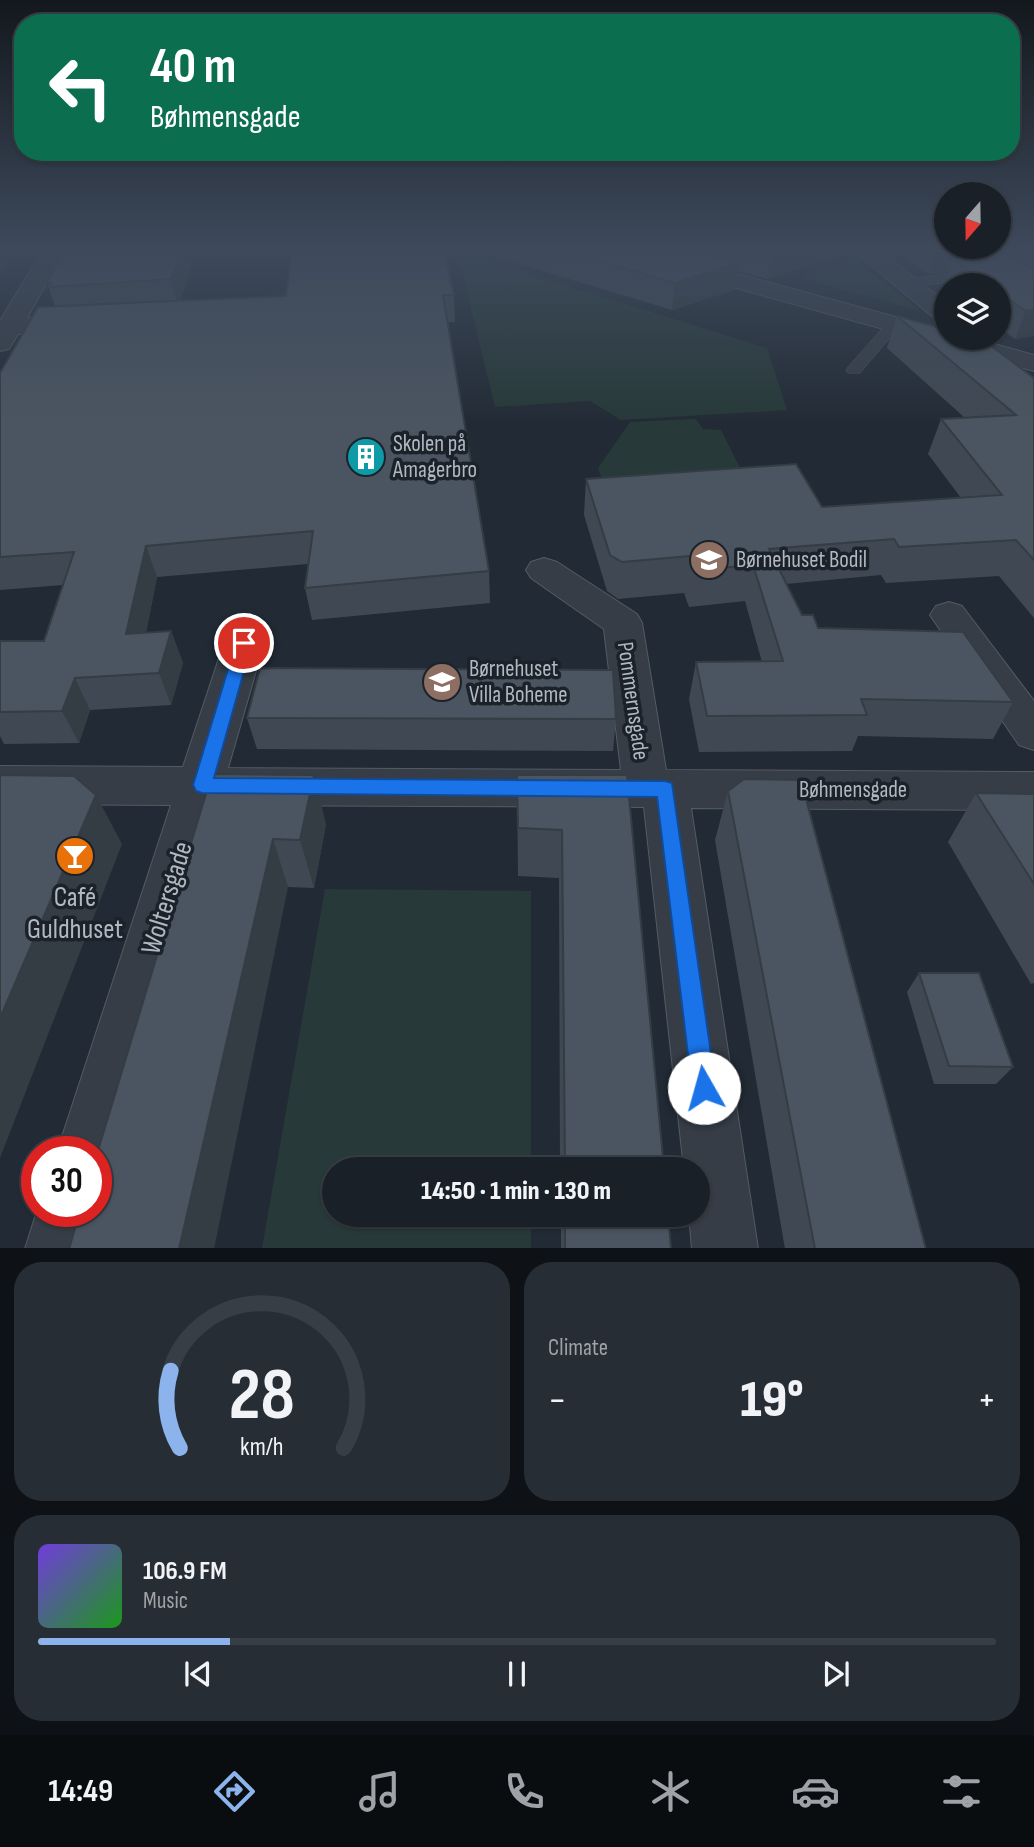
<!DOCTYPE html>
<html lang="en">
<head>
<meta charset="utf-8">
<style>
	body { margin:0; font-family:"Sofia Sans Condensed",sans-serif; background:#272d34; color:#f1f3f6; height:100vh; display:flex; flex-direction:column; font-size:26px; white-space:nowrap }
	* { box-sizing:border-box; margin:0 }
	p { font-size:23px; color:#9fa3a8 }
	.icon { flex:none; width:38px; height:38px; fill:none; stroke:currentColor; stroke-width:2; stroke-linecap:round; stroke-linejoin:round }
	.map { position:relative; height:1248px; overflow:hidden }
	.side { display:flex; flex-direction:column; gap:14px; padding:14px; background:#0e1216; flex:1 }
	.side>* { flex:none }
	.guide { position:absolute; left:14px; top:14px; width:1006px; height:147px; border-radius:28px; box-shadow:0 2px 5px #0004,0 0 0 2px #383e45; background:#0b6e4f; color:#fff; overflow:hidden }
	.needle { width:46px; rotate:200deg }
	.tools { position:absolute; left:934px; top:182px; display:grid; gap:14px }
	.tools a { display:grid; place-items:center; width:77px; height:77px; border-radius:50%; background:#1a2028; box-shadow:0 2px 5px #0004,0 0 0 2px #383e45; font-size:35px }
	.speed { position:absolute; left:21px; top:1136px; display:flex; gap:14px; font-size:35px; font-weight:700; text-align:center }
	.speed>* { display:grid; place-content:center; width:91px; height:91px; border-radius:50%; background:#1a2028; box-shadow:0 2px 5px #0004,0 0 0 2px #383e45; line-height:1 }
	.speed .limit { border:10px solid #d22; background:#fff; color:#111 }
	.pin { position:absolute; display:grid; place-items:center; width:60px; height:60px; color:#fff; margin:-30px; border:4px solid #fff; border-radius:50%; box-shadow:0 2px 7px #0007 }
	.me { position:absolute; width:77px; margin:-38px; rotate:353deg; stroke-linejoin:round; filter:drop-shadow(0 0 5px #0008) }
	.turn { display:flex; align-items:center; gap:24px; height:147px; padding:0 21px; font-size:32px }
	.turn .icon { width:91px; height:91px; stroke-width:2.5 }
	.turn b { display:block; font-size:49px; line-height:60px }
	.big { font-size:52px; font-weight:800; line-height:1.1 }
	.side .widget { flex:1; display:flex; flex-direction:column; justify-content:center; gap:10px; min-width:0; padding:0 24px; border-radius:28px; background:#272d34 }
	.side .dial { align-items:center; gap:0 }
	.dial svg { height:182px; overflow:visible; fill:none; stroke:#383e45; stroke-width:7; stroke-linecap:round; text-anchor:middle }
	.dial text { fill:#f1f3f6; stroke:none }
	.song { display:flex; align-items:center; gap:21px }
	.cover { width:84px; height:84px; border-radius:10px; background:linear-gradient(135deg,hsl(260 70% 55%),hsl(120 70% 35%)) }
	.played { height:7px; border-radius:4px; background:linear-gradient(90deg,#8cb3ec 20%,#383e45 20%) }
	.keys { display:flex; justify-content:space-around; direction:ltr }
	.heat { display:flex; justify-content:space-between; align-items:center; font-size:38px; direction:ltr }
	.side .tiles { flex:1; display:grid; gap:14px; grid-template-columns:1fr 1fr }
	.widget:last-child { grid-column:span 2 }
	.trip { position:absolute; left:322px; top:1157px; width:388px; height:70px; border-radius:35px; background:#1a2028; box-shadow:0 2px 5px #0004,0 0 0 2px #383e45; font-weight:800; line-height:70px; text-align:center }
	.dock { display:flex; height:112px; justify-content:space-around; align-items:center; background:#0a0d10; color:#9fa3a8 }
	.dock .icon { width:49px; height:49px }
	.dock .active { color:#8cb3ec }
	.dock b { font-size:32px; color:#f1f3f6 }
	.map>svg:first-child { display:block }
</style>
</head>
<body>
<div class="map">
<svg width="1034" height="1249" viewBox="0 0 1034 1249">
	<rect width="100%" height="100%" fill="#222b35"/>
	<!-- green -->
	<path fill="#273938" d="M470,256L767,348L787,410L621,420L590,401L495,407L459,259Z
		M855,260L921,311L799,278Z
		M696,419L703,429L721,430L752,492L610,502L598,468L630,422Z
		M325,889L531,891V1169H334V1214L531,1215V1248H262Z"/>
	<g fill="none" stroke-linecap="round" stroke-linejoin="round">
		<defs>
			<path id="service" d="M1034,264V272L908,287L901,283L908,279Z
				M893,320L901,325L898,328L860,373H848L846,370L848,367L888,322Z"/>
			<path id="minor" d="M43,250H65L27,318L81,314L90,317L94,322L90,327L81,330L18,334L9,349L0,351V321Z
				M615,250H650L947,331V338H972L1034,355V371L618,255Z
				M853,250H878L947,303V324L938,321Z
				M544,558L557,562L637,614L642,623L666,770L1034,772V810L691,808L758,1249H692L689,1214H698V1169H684L644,807L217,805L118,1152L109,1174L96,1179V1152H57L171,805L0,804V766L183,767L224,643L230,633L244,629L258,633L264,643L228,768L621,770L604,629L531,578L526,570L531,562Z
				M949,602L962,606L1034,701V750L1019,745L930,615L936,606Z
				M96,1200L101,1211L90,1249H25L37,1211H96Z"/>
		</defs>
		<!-- service casing -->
		<use href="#service" stroke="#535b63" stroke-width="1"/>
		<!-- minor casing -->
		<use href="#minor" stroke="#535b63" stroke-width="2"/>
		<!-- service -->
		<use href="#service" fill="#363d46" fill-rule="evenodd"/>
		<!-- minor -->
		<use href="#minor" fill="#363d46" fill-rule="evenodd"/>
	</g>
	<!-- wall -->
	<path fill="#404953" d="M64,250H196L180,301L454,295L455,322H448L489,571L490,603L312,620L305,588L308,564L157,577L146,633L171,631L183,663L171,705L90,710L79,743L4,744L0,736V641H44L63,585L0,590V373L55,306L47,283Z
		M473,250H852L851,252L767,279L737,271L734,290L672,310Z
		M897,250H1034V336L1015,339L999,327V285H947V288L944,285L949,272L929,274Z
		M897,316L1034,378V618L999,576L886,583L881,575L786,584L802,615L818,628L1013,702L993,739L858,736L852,751L699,752L689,699L696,662H762L745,601L689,607L684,593L618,599L607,591L584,515L586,479L822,507L961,498L928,454L941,419L965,418L887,348Z
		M247,718L616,719L613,751L257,749Z
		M212,774L326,824L314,888L288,887Z
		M517,775H627L664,1169H560L559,878L518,876Z
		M728,791L926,1249H785L715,840Z
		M976,793L1034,794V983L1031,984L948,842Z
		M919,973L1013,1067L996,1084H934L907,992Z
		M561,1214H668L671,1249H561Z"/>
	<!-- shaded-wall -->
	<path fill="#343c44" d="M0,250H5L9,259L0,274Z
		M182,250H196L178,306L171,279Z
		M782,250H852L851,252L767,279L772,253Z
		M936,250H1034H1028L1023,263L967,269L953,259L949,272L929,274Z
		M738,263L734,290L672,310L675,283Z
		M1034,310V336L1015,339L1026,311Z
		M146,546L157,577L139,666L126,634Z
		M171,631L183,663L171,705L159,673Z
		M75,678L90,710L79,743L62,711Z
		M314,775L326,824L314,888L300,840Z
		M96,795L122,844L0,1158V1018Z
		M273,839L288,887L214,1249H179Z"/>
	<!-- building -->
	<path fill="#4b5561" stroke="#343c44" stroke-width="2" d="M64,250H182L171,279L49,287L51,283H47Z
		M292,250H444L454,295H443L489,571L305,588L313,531L146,546L126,634L171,631L159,673L75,678L62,711L0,712V641H44L74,552L0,557V373L38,307L286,296Z
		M561,250H687L738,263L675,283Z
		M760,250H782L772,253Z
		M1003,253L1034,270V310L1026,311L999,292V285H990L953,259Z
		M897,316L947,330V338H977L982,339L1034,378V560L1016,540L899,547L894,539L769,549L802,615H813L818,628L963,632L1013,702L861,699L867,715L707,716L696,662L783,661L753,565L695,570L690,556L622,562L610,555L586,479L796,464L822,507L1002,495L941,419L1016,415Z
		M260,668L613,670L616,719L247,718Z
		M212,774L314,775L300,840L273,839L179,1249H69L80,1211H96V1157Z
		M0,775L74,776L96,795L0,1018Z
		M517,775H627L664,1169H565L562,830L518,828Z
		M744,779L801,780L926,1249H815L728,791Z
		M976,793L1034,794V884Z
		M919,973H979L1013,1067L949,1066Z
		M565,1214H668L671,1249H565Z"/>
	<!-- sky -->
	<linearGradient id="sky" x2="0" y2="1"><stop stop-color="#13181d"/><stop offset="0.59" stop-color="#3e4a5c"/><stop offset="1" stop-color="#3e4a5c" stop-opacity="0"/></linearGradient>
	<rect width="1034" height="424" fill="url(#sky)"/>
	<!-- route -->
	<path fill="#1a73e8" stroke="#114b97" stroke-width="2" d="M244,637L252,643L214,778L665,781L672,783L716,1088L712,1097L704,1100L695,1097L692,1088L657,797L202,793L196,791L193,785L236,643Z"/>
	<!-- icons -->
	<defs>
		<symbol id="building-disc" viewBox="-11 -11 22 22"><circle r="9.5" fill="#0f9aa8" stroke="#1b222a"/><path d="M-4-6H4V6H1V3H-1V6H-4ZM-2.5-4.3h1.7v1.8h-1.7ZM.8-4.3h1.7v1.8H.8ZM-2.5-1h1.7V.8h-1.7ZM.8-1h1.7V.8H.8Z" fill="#fff"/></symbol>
		<symbol id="school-disc" viewBox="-11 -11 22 22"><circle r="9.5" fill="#8d6e63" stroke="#1b222a"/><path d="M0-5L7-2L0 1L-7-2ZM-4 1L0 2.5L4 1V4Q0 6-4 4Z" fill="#fff"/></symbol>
		<symbol id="bar-disc" viewBox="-11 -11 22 22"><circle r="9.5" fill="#e8710a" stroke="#1b222a"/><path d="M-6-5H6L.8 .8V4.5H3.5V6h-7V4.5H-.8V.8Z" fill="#fff"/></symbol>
	</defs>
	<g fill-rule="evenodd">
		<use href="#building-disc" x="344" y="435" width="44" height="44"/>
		<use href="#school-disc" x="687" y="538" width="44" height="44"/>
		<use href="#school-disc" x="420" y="660" width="44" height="44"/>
		<use href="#bar-disc" x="53" y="834" width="44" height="44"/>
	</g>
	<g text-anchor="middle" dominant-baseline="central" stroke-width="7" stroke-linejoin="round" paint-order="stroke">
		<!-- poi labels -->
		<g font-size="23" fill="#b0b8c2" stroke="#1b222a" text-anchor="start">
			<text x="393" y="444">Skolen på<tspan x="393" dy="26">Amagerbro</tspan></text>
			<text x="736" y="560">Børnehuset Bodil</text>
			<text x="469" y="669">Børnehuset<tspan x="469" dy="26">Villa Boheme</tspan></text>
		</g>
		<!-- street labels -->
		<g font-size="23" fill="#b0b8c2" stroke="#1b222a">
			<text transform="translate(633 701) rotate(82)">Pommernsgade</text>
			<text x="853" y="790">Bøhmensgade</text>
		</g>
		<!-- near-poi labels -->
		<g font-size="28" fill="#b0b8c2" stroke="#1b222a">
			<text x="75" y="897">Café<tspan x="75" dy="32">Guldhuset</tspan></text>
		</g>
		<!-- near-street labels -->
		<g font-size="28" fill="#b0b8c2" stroke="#1b222a">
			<text transform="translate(167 898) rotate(-73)">Woltersgade</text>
		</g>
	</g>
</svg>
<div class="tools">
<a><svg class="needle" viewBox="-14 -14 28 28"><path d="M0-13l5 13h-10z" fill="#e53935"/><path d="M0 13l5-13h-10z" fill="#9fa3a8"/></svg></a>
<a><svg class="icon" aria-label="layers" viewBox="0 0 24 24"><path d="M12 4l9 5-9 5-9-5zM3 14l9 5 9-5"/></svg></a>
</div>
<div class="speed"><div class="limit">30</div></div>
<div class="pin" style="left:244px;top:643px;background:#d93025"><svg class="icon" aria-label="arrive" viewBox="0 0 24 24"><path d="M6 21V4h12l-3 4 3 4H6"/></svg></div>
<svg class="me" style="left:704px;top:1088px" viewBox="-20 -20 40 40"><circle r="19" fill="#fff"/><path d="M0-13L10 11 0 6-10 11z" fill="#1a73e8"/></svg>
<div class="trip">14:50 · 1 min · 130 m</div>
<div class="guide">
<div class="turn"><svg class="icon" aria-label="left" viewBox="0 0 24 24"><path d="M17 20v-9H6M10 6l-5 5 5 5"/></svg><div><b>40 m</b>Bøhmensgade</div></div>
</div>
</div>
<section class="side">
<div class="tiles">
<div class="widget dial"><svg viewBox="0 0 100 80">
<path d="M14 69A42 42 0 1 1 86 69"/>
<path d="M14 69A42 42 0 0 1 10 35" stroke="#8cb3ec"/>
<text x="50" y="56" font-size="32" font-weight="700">28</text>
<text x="50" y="72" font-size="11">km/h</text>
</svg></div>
<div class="widget"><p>Climate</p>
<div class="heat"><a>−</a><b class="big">19°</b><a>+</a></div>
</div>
<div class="widget">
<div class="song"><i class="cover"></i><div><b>106.9 FM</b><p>Music</p></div></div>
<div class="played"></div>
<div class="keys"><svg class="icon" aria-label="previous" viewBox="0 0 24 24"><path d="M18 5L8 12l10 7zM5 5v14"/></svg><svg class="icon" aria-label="pause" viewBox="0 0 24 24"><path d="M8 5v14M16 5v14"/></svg><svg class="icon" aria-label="next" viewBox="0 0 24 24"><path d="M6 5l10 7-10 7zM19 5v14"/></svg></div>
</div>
</div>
</section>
<nav class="dock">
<b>14:49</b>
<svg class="icon active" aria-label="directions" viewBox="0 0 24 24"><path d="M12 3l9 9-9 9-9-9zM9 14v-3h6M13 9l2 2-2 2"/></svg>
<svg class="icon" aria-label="music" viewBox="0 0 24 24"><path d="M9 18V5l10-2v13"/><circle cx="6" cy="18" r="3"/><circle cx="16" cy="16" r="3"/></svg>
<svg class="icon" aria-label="phone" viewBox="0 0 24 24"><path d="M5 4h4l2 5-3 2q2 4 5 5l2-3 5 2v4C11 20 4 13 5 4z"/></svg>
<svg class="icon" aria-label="climate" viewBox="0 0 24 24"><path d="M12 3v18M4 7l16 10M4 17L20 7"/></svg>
<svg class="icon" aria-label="car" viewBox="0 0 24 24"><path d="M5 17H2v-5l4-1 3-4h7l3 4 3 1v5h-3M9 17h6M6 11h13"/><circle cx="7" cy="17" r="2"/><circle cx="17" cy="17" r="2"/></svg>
<svg class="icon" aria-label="filters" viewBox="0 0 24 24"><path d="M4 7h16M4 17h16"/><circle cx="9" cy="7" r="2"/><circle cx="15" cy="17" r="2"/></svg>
</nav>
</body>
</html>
